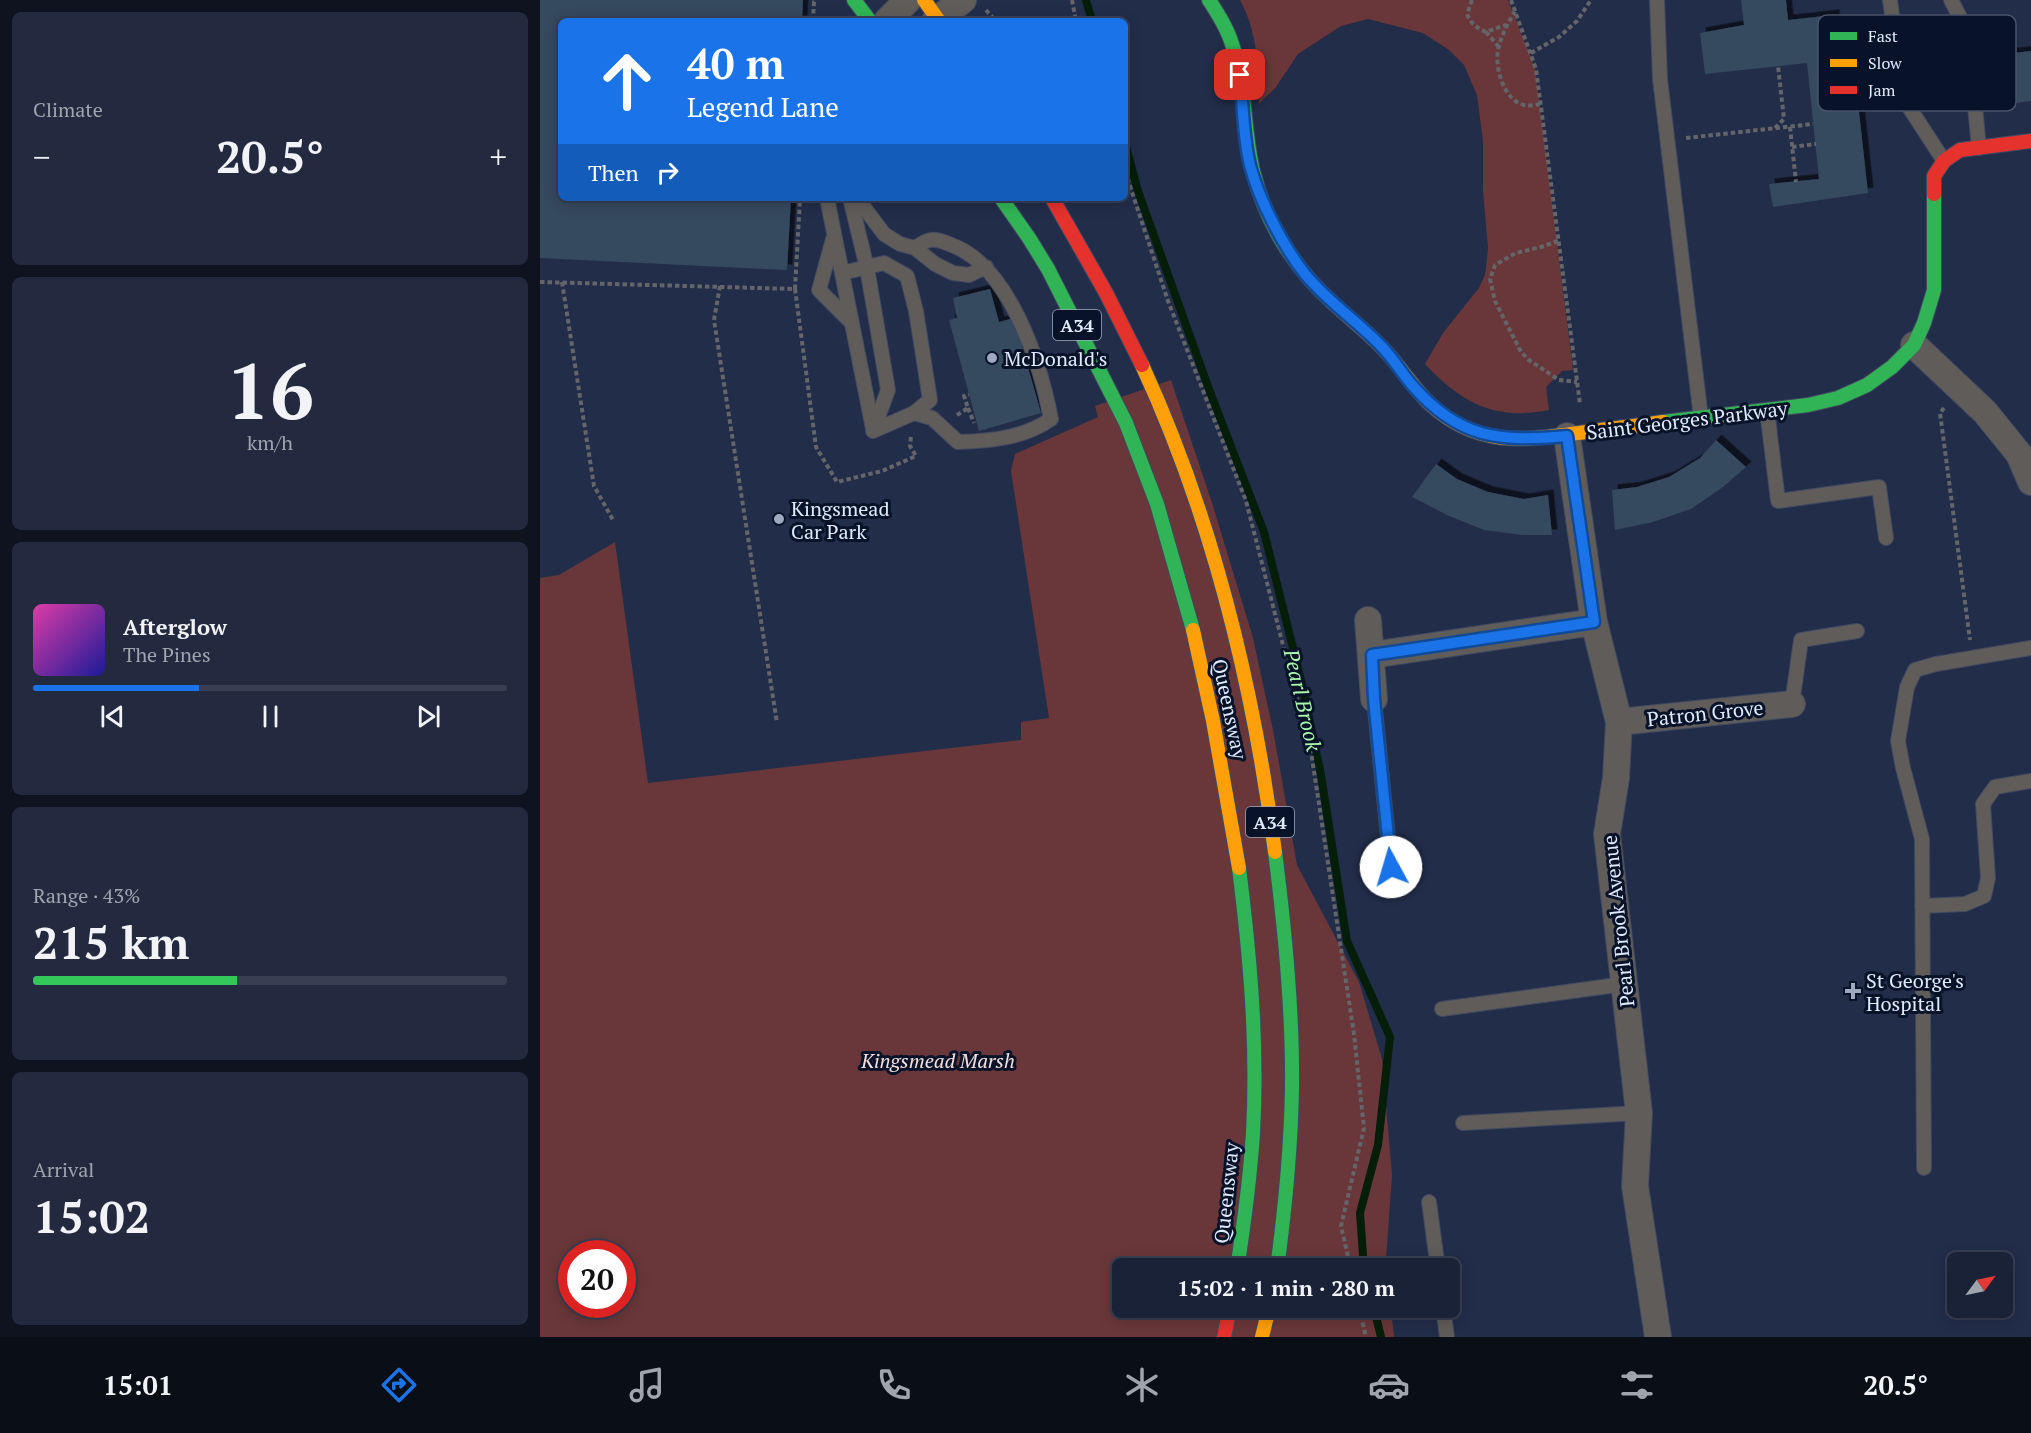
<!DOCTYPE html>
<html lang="en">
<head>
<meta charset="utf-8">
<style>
	body { margin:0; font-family:"PT Serif",serif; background:#232a40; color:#f1f3f6; height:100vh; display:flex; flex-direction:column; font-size:22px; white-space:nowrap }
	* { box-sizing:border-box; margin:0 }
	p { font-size:20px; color:#9fa4ae }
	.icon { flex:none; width:33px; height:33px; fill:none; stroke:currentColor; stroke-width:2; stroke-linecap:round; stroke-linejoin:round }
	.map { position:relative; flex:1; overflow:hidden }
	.panel { display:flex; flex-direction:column; gap:12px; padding:12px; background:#0e131f; width:540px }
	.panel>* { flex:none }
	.hud { position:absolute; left:18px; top:18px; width:570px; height:183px; border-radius:9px; box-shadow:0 3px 15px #0003,0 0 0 2px #383f53; background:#1a73e8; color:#fff; overflow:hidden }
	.needle { width:39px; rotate:57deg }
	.fabs { position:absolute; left:1407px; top:1252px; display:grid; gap:12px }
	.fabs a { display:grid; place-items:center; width:66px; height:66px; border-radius:9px; background:#1a2238; box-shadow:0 3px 15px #0003,0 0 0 2px #383f53; font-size:30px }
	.speed { position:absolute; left:18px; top:1240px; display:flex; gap:12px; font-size:30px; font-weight:700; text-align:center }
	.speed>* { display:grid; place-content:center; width:78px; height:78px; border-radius:50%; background:#1a2238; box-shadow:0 3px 15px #0003,0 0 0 2px #383f53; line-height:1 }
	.speed .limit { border:9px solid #d22; background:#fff; color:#111 }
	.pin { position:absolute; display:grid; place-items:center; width:51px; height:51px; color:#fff; margin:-26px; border-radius:12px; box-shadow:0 3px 9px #0006 }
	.me { position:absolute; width:66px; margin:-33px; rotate:354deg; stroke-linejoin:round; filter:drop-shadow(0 0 4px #0008) }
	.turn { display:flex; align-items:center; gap:21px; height:126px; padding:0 30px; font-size:27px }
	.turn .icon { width:78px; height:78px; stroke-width:2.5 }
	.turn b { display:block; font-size:42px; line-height:51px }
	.then { display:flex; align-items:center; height:57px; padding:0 30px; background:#0003; gap:12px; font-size:22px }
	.big { font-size:45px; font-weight:700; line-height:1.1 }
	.panel .card { flex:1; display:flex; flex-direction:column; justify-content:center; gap:9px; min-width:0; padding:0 21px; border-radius:9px; background:#232a40 }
	.panel .dial { align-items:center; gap:0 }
	.dial b { font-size:78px; line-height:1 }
	.song { display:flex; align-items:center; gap:18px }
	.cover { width:72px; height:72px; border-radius:9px; background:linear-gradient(135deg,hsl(320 70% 55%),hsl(240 70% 35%)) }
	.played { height:6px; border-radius:3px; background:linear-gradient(90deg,#1a73e8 35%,#383f53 35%) }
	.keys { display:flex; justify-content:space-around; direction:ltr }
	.heat { display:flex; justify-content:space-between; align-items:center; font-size:33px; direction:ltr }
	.charge { height:9px; border-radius:4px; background:linear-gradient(90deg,#34c759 43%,#383f53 0) }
	.trip { position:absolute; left:572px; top:1258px; width:348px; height:60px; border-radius:9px; background:#1a2238; box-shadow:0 3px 15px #0003,0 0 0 2px #383f53; font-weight:700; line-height:60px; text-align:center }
	.tab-bar { display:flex; height:96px; justify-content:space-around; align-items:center; background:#0a0e16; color:#9fa4ae }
	.tab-bar .icon { width:42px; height:42px }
	.tab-bar .current { color:#1a73e8 }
	.tab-bar b { font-size:27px; color:#f1f3f6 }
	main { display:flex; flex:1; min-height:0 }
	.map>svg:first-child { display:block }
</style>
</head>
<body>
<main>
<section class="panel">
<div class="card"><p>Climate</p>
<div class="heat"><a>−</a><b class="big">20.5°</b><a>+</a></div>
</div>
<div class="card dial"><b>16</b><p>km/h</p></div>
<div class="card">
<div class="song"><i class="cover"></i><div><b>Afterglow</b><p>The Pines</p></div></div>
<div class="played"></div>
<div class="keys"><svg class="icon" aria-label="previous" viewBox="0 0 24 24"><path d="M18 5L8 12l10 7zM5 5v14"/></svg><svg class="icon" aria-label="pause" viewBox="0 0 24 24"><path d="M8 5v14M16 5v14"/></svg><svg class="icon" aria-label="next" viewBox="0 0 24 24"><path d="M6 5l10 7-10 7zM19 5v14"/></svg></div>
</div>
<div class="card"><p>Range · 43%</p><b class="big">215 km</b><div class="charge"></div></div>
<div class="card"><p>Arrival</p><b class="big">15:02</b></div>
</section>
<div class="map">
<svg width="1491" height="1337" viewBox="0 0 1491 1337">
	<defs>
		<filter id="shadow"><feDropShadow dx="5.5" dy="-5.5" stdDeviation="0" flood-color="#0009"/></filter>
	</defs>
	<rect width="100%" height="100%" fill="#222d4a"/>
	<!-- green -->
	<path fill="#693739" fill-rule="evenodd" d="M700,0H968L995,68L1033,370L1022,371L1006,387L1009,410C954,421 922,403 885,364L903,333L939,288L945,275L948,249L943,190V141L937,95L924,65L909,50L883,33L828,19L801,26L758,54L736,87L719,104C718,67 718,33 700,0Z
		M631,380L673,506L713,638L733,730L757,865L819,982L842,1059L852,1175L846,1259L847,1269H582V1308H851L854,1337H0V578L19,575L75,542L108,783L481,740V722L509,718L471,471L475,454L558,417L555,406ZM32,1254H82V1305H32Z"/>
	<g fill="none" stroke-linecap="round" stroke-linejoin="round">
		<!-- stream -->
		<path stroke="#041e09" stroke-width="8" d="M546,0L552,21
			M585,143L598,191L670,392L724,532L761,680L781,775L807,941L850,1037L838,1145L820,1213L824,1269
			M834,1308L841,1337"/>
	</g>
	<!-- building -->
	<path fill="#35485e" filter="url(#shadow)" d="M0,0H263L262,21H21V198H251L247,270L0,258Z
		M1201,0H1246L1248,20L1294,15L1304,105L1318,103L1328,193L1233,207L1229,184L1279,179L1267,63L1165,74L1160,33L1204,25Z
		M1491,51V101L1446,107L1439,57Z
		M450,289L459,322L474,318L501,413L439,431L409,320L417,318L413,298Z
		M1176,440L1206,467L1183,487L1151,509L1113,522L1075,530L1072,490L1097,487L1129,477L1160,458Z
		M896,464L917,479L948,492L984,499L1008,495L1012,535H982L944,530L907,515L872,497Z"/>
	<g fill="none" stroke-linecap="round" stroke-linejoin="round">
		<defs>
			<path id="lane" d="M1117,0L1120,79L1161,418
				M1350,0L1363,98L1404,161
				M1411,0L1428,33L1439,148
				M287,198L333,429
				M310,198L327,268L348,390L333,431
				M317,198L344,234L360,244L375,248L395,264L413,273L429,275L446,267
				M293,239L279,290L312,323
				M302,273L344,263L367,276L376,311L390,400L374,413
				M1227,410L1238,501L1339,487L1346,538
				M333,431L374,413L392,418L418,442C451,441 484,438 511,419C500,362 469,264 409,244C404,242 397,239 391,240C386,240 380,245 375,248
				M834,699L851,867
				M1252,704L1261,640L1317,631
				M1382,906L1425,904L1444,896L1448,878L1443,804L1455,787L1491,781
				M902,1009L1084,984
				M923,1123L1099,1113
				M1384,1168L1382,839L1363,768L1358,741L1367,687L1375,670L1396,664L1491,648
				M889,1202L898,1269
				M903,1308L907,1337"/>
			<path id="street" d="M347,21L368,0
				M395,21L423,0
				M1374,345L1445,412L1479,454L1491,482
				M1027,436L1054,622L1079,722L1076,778L1067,834L1099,1113L1095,1186L1118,1337
				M828,620L834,699
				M832,655L1054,622
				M1079,722L1252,704"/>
			<path id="fast" d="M314,0L330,21
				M669,0C678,14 687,28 692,44C706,85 703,129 713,171C725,221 754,268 792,302
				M461,198L489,238L508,269L586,423L617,504L653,630
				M1123,422L1268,405L1298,398L1327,385L1352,367L1374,345L1384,323L1394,290V194
				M735,852C745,930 753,1009 752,1088C751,1149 745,1209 737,1269
				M697,1269C704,1224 710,1179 713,1133C718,1044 710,956 699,868"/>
			<path id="slow" d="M384,0L399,21
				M792,302C811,320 832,335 849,355C863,371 874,389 890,404C939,449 986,440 1046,432C1071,428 1097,426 1123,422
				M602,365C673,519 713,684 735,852
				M653,630L673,721L699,868
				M722,1337L729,1308"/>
			<path id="jam" d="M1394,194V176L1404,161L1420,150L1491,141
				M512,198L566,293L602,365
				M684,1337L690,1308"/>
		</defs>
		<!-- lane casing -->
		<use href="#lane" stroke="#404960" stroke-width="16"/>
		<!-- street casing -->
		<use href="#street" stroke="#404960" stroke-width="28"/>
		<!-- fast casing -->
		<use href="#fast" stroke="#404960" stroke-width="16"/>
		<!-- slow casing -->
		<use href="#slow" stroke="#404960" stroke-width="16"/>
		<!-- jam casing -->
		<use href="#jam" stroke="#404960" stroke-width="16"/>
		<!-- path -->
		<path stroke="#636569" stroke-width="4" stroke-dasharray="4.5 3" stroke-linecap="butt" d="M532,0L536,21
			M932,0L927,14C931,24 937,28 946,32L966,25
			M971,0L996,69L1040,404
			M446,10L456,21
			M975,11C968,23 961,36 958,50C955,68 963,97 981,104C988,107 994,105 1000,104
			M273,21L274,2L277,0
			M946,32L959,47
			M991,53L1019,37L1037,21L1051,0
			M1250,127L1256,182
			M1235,128L1244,119L1238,66
			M1146,138L1273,124
			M1252,147L1276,144
			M585,171L628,301L706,501L772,758L814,1034L824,1128L801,1226L811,1269
			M1018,241L1001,247L976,253L955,265L950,279L955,301L981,352L989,360L1019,380L1037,382
			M0,282L255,289L276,447L297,482L342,471L376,456L370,446L371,436
			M22,282L54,486L73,520
			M180,286L174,320L237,723
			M255,289L260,198
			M428,408L434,423
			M1404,408L1400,413L1430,640
			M417,415L428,408L424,396L429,395
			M819,1308L826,1337"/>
		<!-- lane -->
		<use href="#lane" stroke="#5f5c5a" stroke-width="14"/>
		<!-- street -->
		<use href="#street" stroke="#5f5c5a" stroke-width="26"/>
		<!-- fast -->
		<use href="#fast" stroke="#30b455" stroke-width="14"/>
		<!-- slow -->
		<use href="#slow" stroke="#ff9f0a" stroke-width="14"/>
		<!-- jam -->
		<use href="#jam" stroke="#e5322d" stroke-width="14"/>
	</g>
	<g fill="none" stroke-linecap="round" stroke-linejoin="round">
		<defs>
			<path id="route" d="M700,75C703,104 703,137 710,165C719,200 743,246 765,274C787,301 817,321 841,346C853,358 861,372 872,385C919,439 959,442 1027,436L1054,622L832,655L834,699L851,867"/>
		</defs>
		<!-- route casing -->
		<use href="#route" stroke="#114b97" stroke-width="15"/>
		<!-- route -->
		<use href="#route" stroke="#1a73e8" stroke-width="10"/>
	</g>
	<!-- markers -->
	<g fill="#9ea8bf" stroke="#081229" stroke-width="2">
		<circle cx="452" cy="358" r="6"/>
		<circle cx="239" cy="519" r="6"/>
		<path d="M1310 982h6v6h6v6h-6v6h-6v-6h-6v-6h6z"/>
	</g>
	<g text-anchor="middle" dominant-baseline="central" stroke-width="6" stroke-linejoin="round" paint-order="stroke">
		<!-- shield labels -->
		<g fill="#081229" stroke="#9fa9be" stroke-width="1.5">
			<rect x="513" y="310" width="48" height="30" rx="4.5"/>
			<rect x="706" y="807" width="48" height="30" rx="4.5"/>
		</g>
		<g font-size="18" font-weight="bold" fill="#e0eafe">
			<text x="537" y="325">A34</text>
			<text x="730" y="822">A34</text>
		</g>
		<!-- poi labels -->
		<g font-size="20" fill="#e0eafe" stroke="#081229" text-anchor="start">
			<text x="464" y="358">McDonald's</text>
			<text x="251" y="508">Kingsmead<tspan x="251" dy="23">Car Park</tspan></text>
			<text x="1326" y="980">St George's<tspan x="1326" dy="23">Hospital</tspan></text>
		</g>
		<!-- street labels -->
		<g font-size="20" fill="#e0eafe" stroke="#081229">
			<text transform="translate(1147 420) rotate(-7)">Saint Georges Parkway</text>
			<text transform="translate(690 709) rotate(78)">Queensway</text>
			<text transform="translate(1165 713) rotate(-6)">Patron Grove</text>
			<text transform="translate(1078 921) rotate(-96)">Pearl Brook Avenue</text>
			<text transform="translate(686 1193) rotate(-84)">Queensway</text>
		</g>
		<!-- park labels -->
		<g font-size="20" font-style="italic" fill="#f6dedb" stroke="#081229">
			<text x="398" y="1060">Kingsmead Marsh</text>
		</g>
		<!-- water labels -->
		<g font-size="21" font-style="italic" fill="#aafbab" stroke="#081229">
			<text transform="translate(763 700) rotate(77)">Pearl Brook</text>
		</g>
	</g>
	<!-- legend -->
	<rect x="1278" y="15" width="198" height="96" rx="9" fill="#081229" stroke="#495369" stroke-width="1.5"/>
	<rect x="1290" y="32" width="27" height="8" fill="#30b455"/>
	<rect x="1290" y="59" width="27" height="8" fill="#ff9f0a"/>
	<rect x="1290" y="86" width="27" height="8" fill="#e5322d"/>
	<g font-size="16" fill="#e0eafe">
		<text x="1328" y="42">Fast</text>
		<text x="1328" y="69">Slow</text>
		<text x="1328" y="96">Jam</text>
	</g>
</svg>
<div class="fabs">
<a><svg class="needle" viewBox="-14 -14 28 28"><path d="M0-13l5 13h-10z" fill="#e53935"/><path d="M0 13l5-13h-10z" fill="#9fa4ae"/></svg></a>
</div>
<div class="speed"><div class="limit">20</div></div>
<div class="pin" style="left:700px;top:75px;background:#d93025"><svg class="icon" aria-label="arrive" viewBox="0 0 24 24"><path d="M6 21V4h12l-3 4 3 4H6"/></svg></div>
<svg class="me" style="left:851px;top:867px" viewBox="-20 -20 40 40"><circle r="19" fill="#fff"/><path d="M0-13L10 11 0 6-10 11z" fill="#1a73e8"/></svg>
<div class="trip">15:02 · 1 min · 280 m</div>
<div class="hud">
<div class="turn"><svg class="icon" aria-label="ahead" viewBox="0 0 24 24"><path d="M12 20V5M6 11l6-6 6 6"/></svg><div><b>40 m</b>Legend Lane</div></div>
<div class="then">Then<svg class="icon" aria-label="right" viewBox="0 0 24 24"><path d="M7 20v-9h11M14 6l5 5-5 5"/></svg></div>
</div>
</div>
</main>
<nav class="tab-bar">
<b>15:01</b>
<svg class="icon current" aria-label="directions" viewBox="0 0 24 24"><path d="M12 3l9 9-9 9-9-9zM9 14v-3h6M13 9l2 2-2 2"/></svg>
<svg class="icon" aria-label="music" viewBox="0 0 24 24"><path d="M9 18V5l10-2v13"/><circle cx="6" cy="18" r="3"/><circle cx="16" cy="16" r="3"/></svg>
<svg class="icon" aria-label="phone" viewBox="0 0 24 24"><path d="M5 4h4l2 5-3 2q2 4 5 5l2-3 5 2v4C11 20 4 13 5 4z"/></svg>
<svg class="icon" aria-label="climate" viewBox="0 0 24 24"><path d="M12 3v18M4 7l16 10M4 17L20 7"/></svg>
<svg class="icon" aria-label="car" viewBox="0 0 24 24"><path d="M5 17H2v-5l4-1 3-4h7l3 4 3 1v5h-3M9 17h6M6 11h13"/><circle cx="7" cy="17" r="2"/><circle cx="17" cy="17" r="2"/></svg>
<svg class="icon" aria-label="filters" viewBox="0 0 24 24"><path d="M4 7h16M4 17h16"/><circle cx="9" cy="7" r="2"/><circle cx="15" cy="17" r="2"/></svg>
<b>20.5°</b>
</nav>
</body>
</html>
